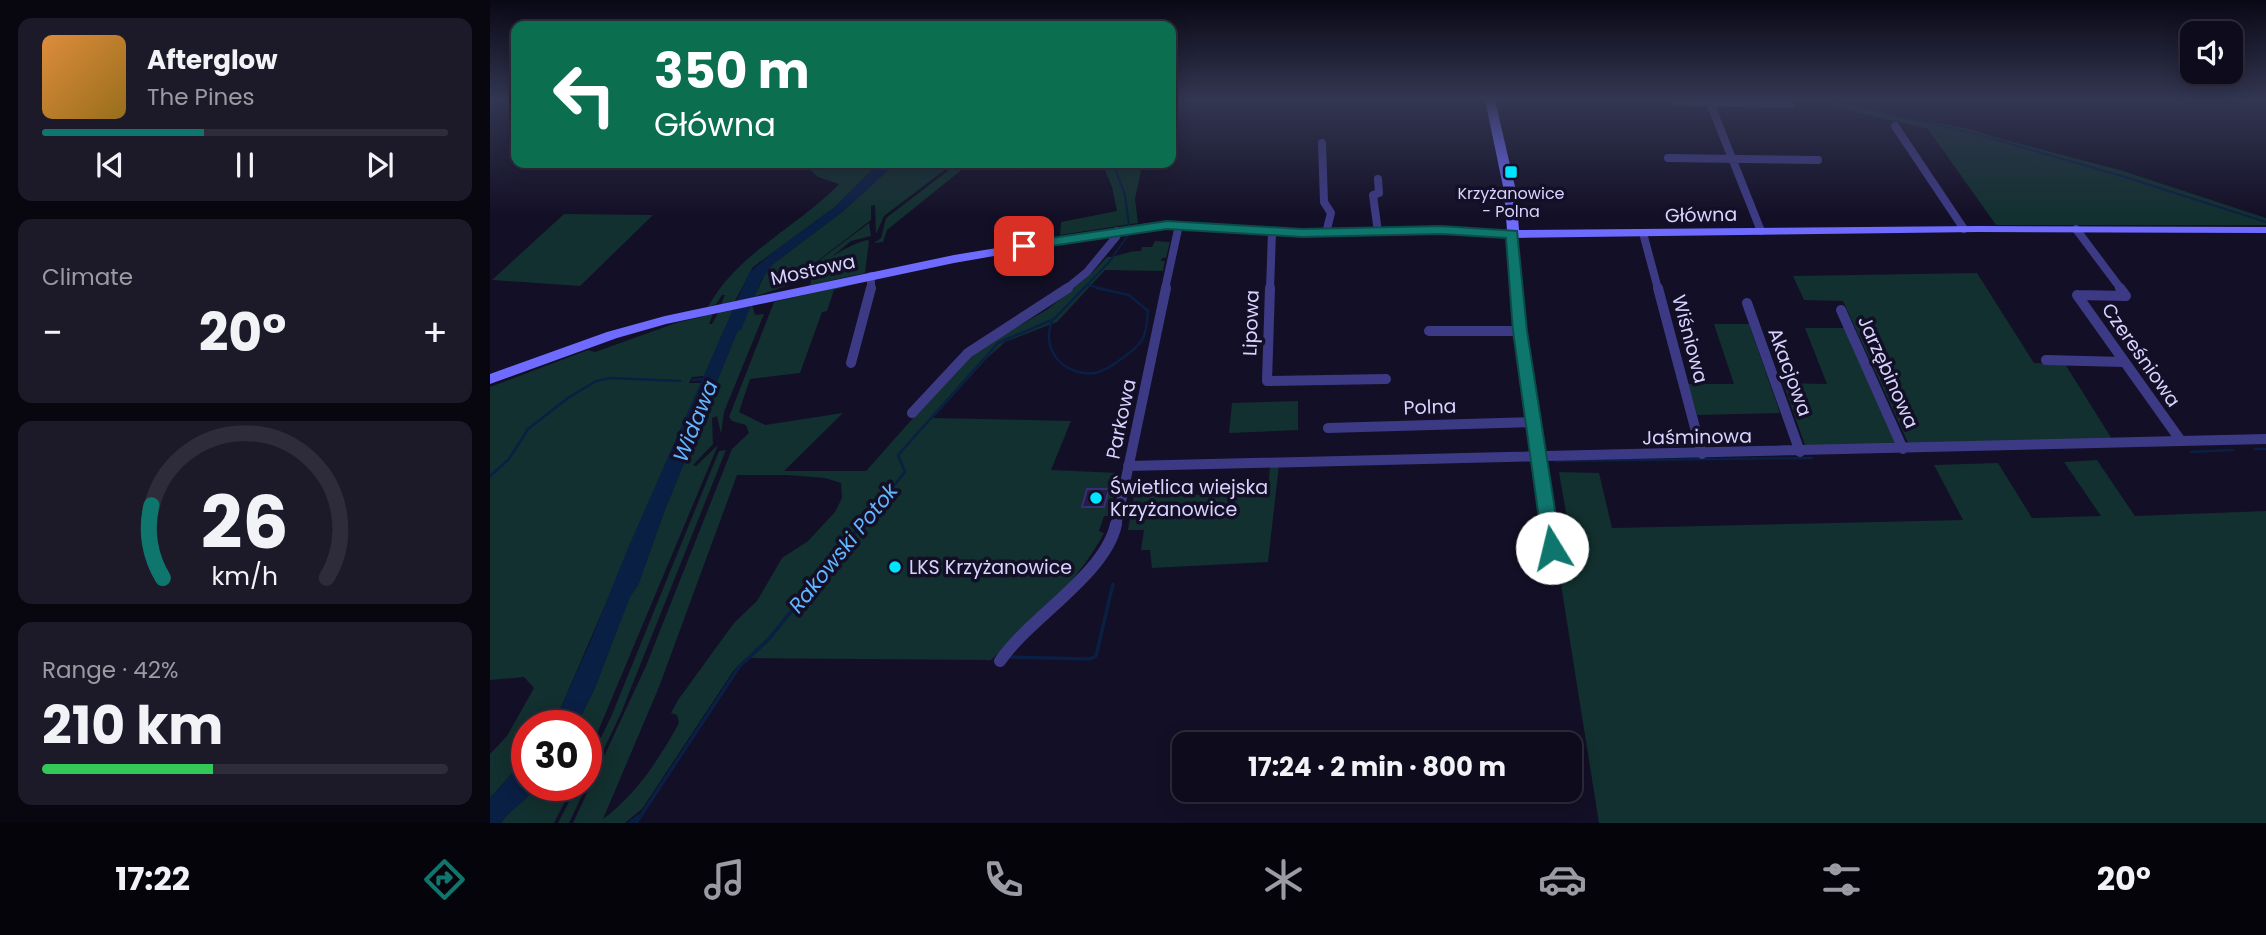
<!DOCTYPE html>
<html lang="en">
<head>
<meta charset="utf-8">
<style>
	body { margin:0; font-family:Poppins,sans-serif; background:#1c1929; color:#f1f3f6; height:100vh; display:flex; flex-direction:column; font-size:26px; white-space:nowrap }
	* { box-sizing:border-box; margin:0 }
	p { font-size:23px; color:#9b9ba3 }
	.icon { flex:none; width:38px; height:38px; fill:none; stroke:currentColor; stroke-width:2; stroke-linecap:round; stroke-linejoin:round }
	.map { position:relative; flex:1; overflow:hidden }
	.sheet { display:flex; flex-direction:column; gap:18px; padding:18px; background:#08060f; width:490px }
	.sheet>* { flex:none }
	.guide { position:absolute; left:21px; top:21px; width:665px; height:147px; border-radius:14px; box-shadow:0 4px 18px #0003,0 0 0 2px #2e2b3b; background:#0b6e4f; color:#fff; overflow:hidden }
	.fabs { position:absolute; left:1690px; top:21px; display:grid; gap:14px }
	.fabs a { display:grid; place-items:center; width:63px; height:63px; border-radius:14px; background:#0e0b1c; box-shadow:0 4px 18px #0003,0 0 0 2px #2e2b3b; font-size:35px }
	.speed { position:absolute; left:21px; top:710px; display:flex; gap:14px; font-size:35px; font-weight:700; text-align:center }
	.speed>* { display:grid; place-content:center; width:91px; height:91px; border-radius:50%; background:#0e0b1c; box-shadow:0 4px 18px #0003,0 0 0 2px #2e2b3b; line-height:1 }
	.speed .limit { border:10px solid #d22; background:#fff; color:#111 }
	.pin { position:absolute; display:grid; place-items:center; width:60px; height:60px; color:#fff; margin:-30px; border-radius:14px; box-shadow:0 4px 10px #0006 }
	.me { position:absolute; width:77px; margin:-38px; rotate:351deg; stroke-linejoin:round; filter:drop-shadow(0 0 5px #0008) }
	.turn { display:flex; align-items:center; gap:24px; height:147px; padding:0 28px; font-size:32px }
	.turn .icon { width:91px; height:91px; stroke-width:2.5 }
	.turn b { display:block; font-size:49px; line-height:60px }
	.big { font-size:52px; font-weight:700; line-height:1.1 }
	.sheet .tile { flex:1; display:flex; flex-direction:column; justify-content:center; gap:10px; min-width:0; padding:0 24px; border-radius:14px; background:#1c1929 }
	.sheet .dial { align-items:center; gap:0 }
	.dial svg { height:182px; overflow:visible; fill:none; stroke:#2e2b3b; stroke-width:7; stroke-linecap:round; text-anchor:middle }
	.dial text { fill:#f1f3f6; stroke:none }
	.song { display:flex; align-items:center; gap:21px }
	.cover { width:84px; height:84px; border-radius:10px; background:linear-gradient(135deg,hsl(30 70% 55%),hsl(40 70% 35%)) }
	.played { height:7px; border-radius:4px; background:linear-gradient(90deg,#0f766e 40%,#2e2b3b 40%) }
	.keys { display:flex; justify-content:space-around; direction:ltr }
	.heat { display:flex; justify-content:space-between; align-items:center; font-size:38px; direction:ltr }
	.charge { height:10px; border-radius:5px; background:linear-gradient(90deg,#34c759 42%,#2e2b3b 0) }
	.trip { position:absolute; left:682px; top:732px; width:410px; height:70px; border-radius:14px; background:#0e0b1c; box-shadow:0 4px 18px #0003,0 0 0 2px #2e2b3b; font-weight:700; line-height:70px; text-align:center }
	.tabs { display:flex; height:112px; justify-content:space-around; align-items:center; background:#06040b; color:#9b9ba3 }
	.tabs .icon { width:49px; height:49px }
	.tabs .on { color:#0f766e }
	.tabs b { font-size:32px; color:#f1f3f6 }
	main { display:flex; flex:1; min-height:0 }
	.map>svg:first-child { display:block }
</style>
</head>
<body>
<main>
<section class="sheet">
<div class="tile">
<div class="song"><i class="cover"></i><div><b>Afterglow</b><p>The Pines</p></div></div>
<div class="played"></div>
<div class="keys"><svg class="icon" aria-label="previous" viewBox="0 0 24 24"><path d="M18 5L8 12l10 7zM5 5v14"/></svg><svg class="icon" aria-label="pause" viewBox="0 0 24 24"><path d="M8 5v14M16 5v14"/></svg><svg class="icon" aria-label="next" viewBox="0 0 24 24"><path d="M6 5l10 7-10 7zM19 5v14"/></svg></div>
</div>
<div class="tile"><p>Climate</p>
<div class="heat"><a>−</a><b class="big">20°</b><a>+</a></div>
</div>
<div class="tile dial"><svg viewBox="0 0 100 80">
<path d="M14 69A42 42 0 1 1 86 69"/>
<path d="M14 69A42 42 0 0 1 9 37" stroke="#0f766e"/>
<text x="50" y="56" font-size="32" font-weight="700">26</text>
<text x="50" y="72" font-size="11">km/h</text>
</svg></div>
<div class="tile"><p>Range · 42%</p><b class="big">210 km</b><div class="charge"></div></div>
</section>
<div class="map">
<svg width="1776" height="823" viewBox="0 0 1776 823">
	<rect width="100%" height="100%" fill="#130f26"/>
	<!-- green -->
	<path fill="#12302f" fill-rule="evenodd" d="M1318,100C1351,100 1382,111 1414,117C1445,124 1474,125 1504,137L1630,170L1776,218V225H1506L1438,129Z
		M313,163H389L345,207L263,267L245,301L231,304L235,295H232L226,304L218,307C247,253 308,227 349,184L328,177Z
		M406,163H464L394,216L386,234L385,205L381,206V220L317,269L310,267L304,272L299,285L264,297L276,272L283,264L352,212Z
		M468,163H480L397,230L393,242L384,243L391,238L396,218Z
		M612,163H643L651,171L645,199L648,223L570,235L571,222L627,211L622,187Z
		M74,214L163,215L90,286L2,280Z
		M379,223L381,236L361,241L315,279L309,280L318,269Z
		M377,240L379,241L375,273L320,285C323,264 358,245 377,240Z
		M665,241L680,242L676,258H672L671,261H675L673,271L615,270L567,322L515,342L497,358L443,418L581,421L561,470L629,473L619,516H614L609,531L614,533C588,583 541,622 501,660L256,658L244,670L152,809L135,823H83L156,666L242,449L259,433L256,425L242,421L239,417L284,302L366,283L344,290L337,311L332,312L310,373L260,379L249,412L275,425L353,413L294,471H376L480,354L558,309L603,272L617,257C630,257 638,250 651,251L652,247H662ZM247,475H297L335,478L351,483L352,498L345,512L318,541L292,558L267,601L244,623L188,700L181,713L187,715L189,723C170,758 145,796 113,819L169,687Z
		M1487,273L1544,363L1575,364L1622,439L1419,445L1353,301L1314,300L1303,276Z
		M262,304L265,315L274,314L234,412L231,434L227,416L222,418L223,444L203,465L206,466L228,445L96,760V726H86L104,690L140,596L148,585L174,512L247,332Z
		M244,308L214,376L202,377L199,383H211L72,705L59,726H37V757L0,798V754L17,736L44,688L34,677L0,680V387L98,350L105,352L186,323L223,314L219,324H222L228,313Z
		M1224,324H1259L1290,413L1207,415L1198,384H1244Z
		M1315,328H1355L1408,446L1316,448L1293,383L1337,384Z
		M808,401V430L739,433L742,403Z
		M236,450L131,713L79,823H68L87,786H96V768L121,717L229,451Z
		M1607,460L1645,516L1776,511V823H1109L1069,572L1086,571L1069,472L1109,473L1122,528L1473,520L1444,465L1508,463L1542,518L1611,516L1574,462Z
		M780,465H789L778,562L662,568L660,550H651L654,530H638L644,495L778,494Z
		M46,786H83L64,823H11C21,808 36,801 46,786Z"/>
	<!-- water -->
	<path fill="#0a1f44" d="M389,163H406L352,212L283,264L271,281L251,330L247,332L174,512L148,585L140,597L104,690L86,726H59L72,705L99,645L138,548L259,273L282,253L345,207Z
		M37,757V786H46C37,802 21,808 11,823H0V798Z"/>
	<g fill="none" stroke-linecap="round" stroke-linejoin="round">
		<!-- stream-far2 -->
		<path stroke="#0a1f44" stroke-width="2" d="M1334,100L1486,134L1635,177L1776,222
			M596,285L615,289
			M593,289L620,261L640,232L635,195L623,163"/>
		<!-- stream-far1 -->
		<path stroke="#0a1f44" stroke-width="2.5" d="M562,321C550,349 574,377 605,373C615,371 625,364 634,357C641,352 649,346 653,338C657,330 657,320 658,311L639,295L607,288
			M203,380L214,379
			M1765,449H1776
			M1701,452L1743,450
			M1065,461L1322,458
			M0,476L19,459L38,429L78,398L106,381L121,378L190,381
			M371,526L415,472L408,455L508,343L564,319L594,288"/>
		<!-- stream -->
		<path stroke="#0a1f44" stroke-width="3.5" d="M520,657L600,659L606,656L623,584
			M140,823L149,816
			M146,823L249,667L278,640L372,524"/>
	</g>
	<!-- building -->
	<path fill="#241b47" stroke="#3b2d73" stroke-width="2" d="M597,489H619L614,507H592Z"/>
	<g fill="none" stroke-linecap="round" stroke-linejoin="round">
		<!-- street-far2 -->
		<path stroke="#3d3a85" stroke-width="8" d="M1187,102L1301,104
			M1220,103L1271,231
			M1405,126L1474,229
			M832,143L834,202L841,213L836,233
			M1178,158L1328,160
			M888,179L889,193L883,195L888,232
			M1586,229L1631,289
			M1153,233L1168,289
			M1023,234L1027,289
			M381,289V276
			M576,289L597,272L626,237L627,231
			M675,289L689,225
			M780,289L782,232"/>
		<!-- street-far1 -->
		<path stroke="#3d3a85" stroke-width="10" d="M780,288L777,381L896,379
			M1027,288L1030,331L1059,526
			M1168,288L1212,454
			M1630,288L1636,296
			M1587,295L1691,441
			M1587,295L1636,296
			M1257,303L1310,452
			M1351,310L1413,449
			M939,331H1030
			M1556,360L1634,362
			M361,363L381,288
			M422,413L478,353L578,288
			M838,428L1043,422
			M638,466L1776,439
			M626,526L676,288"/>
		<!-- street -->
		<path stroke="#3d3a85" stroke-width="12" d="M1059,524L1062,548
			M510,661C539,618 616,574 626,524"/>
		<!-- secondary -->
		<path fill="#6f6bff" fill-rule="evenodd" d="M995,100H1005L1026,191L1029,230L1488,226L1776,227V233L1488,232L1023,238L951,233L812,237L683,228L659,229L464,263L176,324L127,338L0,384V374L117,332L175,316L464,255L659,223L683,222L812,229L951,227L1017,230L1014,191Z"/>
	</g>
	<!-- sky -->
	<linearGradient id="sky" x2="0" y2="1"><stop stop-color="#0a0815"/><stop offset="0.46" stop-color="#333752"/><stop offset="1" stop-color="#333752" stop-opacity="0"/></linearGradient>
	<rect width="1776" height="216" fill="url(#sky)"/>
	<!-- route -->
	<path fill="#0f766e" stroke="#0a4d48" stroke-width="2" d="M677,221L812,229L951,226L1027,231L1037,331L1071,548L1068,553L1062,555L1055,553L1053,548L1023,331L1016,238L951,234L812,237L677,229L534,250L528,246L534,242Z"/>
	<!-- markers -->
	<g fill="#00e5ff" stroke="#130f26" stroke-width="2.5">
		<rect x="1014" y="165" width="14" height="14" rx="3.5"/>
		<circle cx="606" cy="498" r="7"/>
		<circle cx="405" cy="567" r="7"/>
	</g>
	<g text-anchor="middle" dominant-baseline="central" stroke-width="7" stroke-linejoin="round" paint-order="stroke">
		<!-- far-poi labels -->
		<g font-size="16" fill="#d9d4ff" stroke="#130f26">
			<text x="1021" y="193">Krzyżanowice<tspan x="1021" dy="18">- Polna</tspan></text>
		</g>
		<!-- street labels -->
		<g font-size="19" fill="#d9d4ff" stroke="#130f26">
			<text transform="translate(1211 215) rotate(-1)">Główna</text>
			<text transform="translate(323 270) rotate(-12)">Mostowa</text>
			<text transform="translate(761 323) rotate(-88)">Lipowa</text>
			<text transform="translate(1200 339) rotate(75)">Wiśniowa</text>
			<text transform="translate(1651 355) rotate(55)">Czereśniowa</text>
			<text transform="translate(1300 372) rotate(70)">Akacjowa</text>
			<text transform="translate(1398 372) rotate(66)">Jarzębinowa</text>
			<text transform="translate(940 407) rotate(-2)">Polna</text>
			<text transform="translate(631 419) rotate(-78)">Parkowa</text>
			<text transform="translate(1207 437) rotate(-1)">Jaśminowa</text>
		</g>
		<!-- poi labels -->
		<g font-size="19" fill="#d9d4ff" stroke="#130f26" text-anchor="start">
			<text x="620" y="487">Świetlica wiejska<tspan x="620" dy="22">Krzyżanowice</tspan></text>
			<text x="419" y="567">LKS Krzyżanowice</text>
		</g>
		<!-- water labels -->
		<g font-size="21" font-style="italic" fill="#62b6ff" stroke="#130f26">
			<text transform="translate(205 421) rotate(-68)">Widawa</text>
			<text transform="translate(353 548) rotate(-51)">Rakowski Potok</text>
		</g>
	</g>
</svg>
<div class="fabs">
<a><svg class="icon" aria-label="sound" viewBox="0 0 24 24"><path d="M4 9h4l5-4v14l-5-4H4zM17 9q2 3 0 6"/></svg></a>
</div>
<div class="speed"><div class="limit">30</div></div>
<div class="pin" style="left:534px;top:246px;background:#d93025"><svg class="icon" aria-label="arrive" viewBox="0 0 24 24"><path d="M6 21V4h12l-3 4 3 4H6"/></svg></div>
<svg class="me" style="left:1062px;top:548px" viewBox="-20 -20 40 40"><circle r="19" fill="#fff"/><path d="M0-13L10 11 0 6-10 11z" fill="#0f766e"/></svg>
<div class="trip">17:24 · 2 min · 800 m</div>
<div class="guide">
<div class="turn"><svg class="icon" aria-label="left" viewBox="0 0 24 24"><path d="M17 20v-9H6M10 6l-5 5 5 5"/></svg><div><b>350 m</b>Główna</div></div>
</div>
</div>
</main>
<nav class="tabs">
<b>17:22</b>
<svg class="icon on" aria-label="directions" viewBox="0 0 24 24"><path d="M12 3l9 9-9 9-9-9zM9 14v-3h6M13 9l2 2-2 2"/></svg>
<svg class="icon" aria-label="music" viewBox="0 0 24 24"><path d="M9 18V5l10-2v13"/><circle cx="6" cy="18" r="3"/><circle cx="16" cy="16" r="3"/></svg>
<svg class="icon" aria-label="phone" viewBox="0 0 24 24"><path d="M5 4h4l2 5-3 2q2 4 5 5l2-3 5 2v4C11 20 4 13 5 4z"/></svg>
<svg class="icon" aria-label="climate" viewBox="0 0 24 24"><path d="M12 3v18M4 7l16 10M4 17L20 7"/></svg>
<svg class="icon" aria-label="car" viewBox="0 0 24 24"><path d="M5 17H2v-5l4-1 3-4h7l3 4 3 1v5h-3M9 17h6M6 11h13"/><circle cx="7" cy="17" r="2"/><circle cx="17" cy="17" r="2"/></svg>
<svg class="icon" aria-label="filters" viewBox="0 0 24 24"><path d="M4 7h16M4 17h16"/><circle cx="9" cy="7" r="2"/><circle cx="15" cy="17" r="2"/></svg>
<b>20°</b>
</nav>
</body>
</html>
